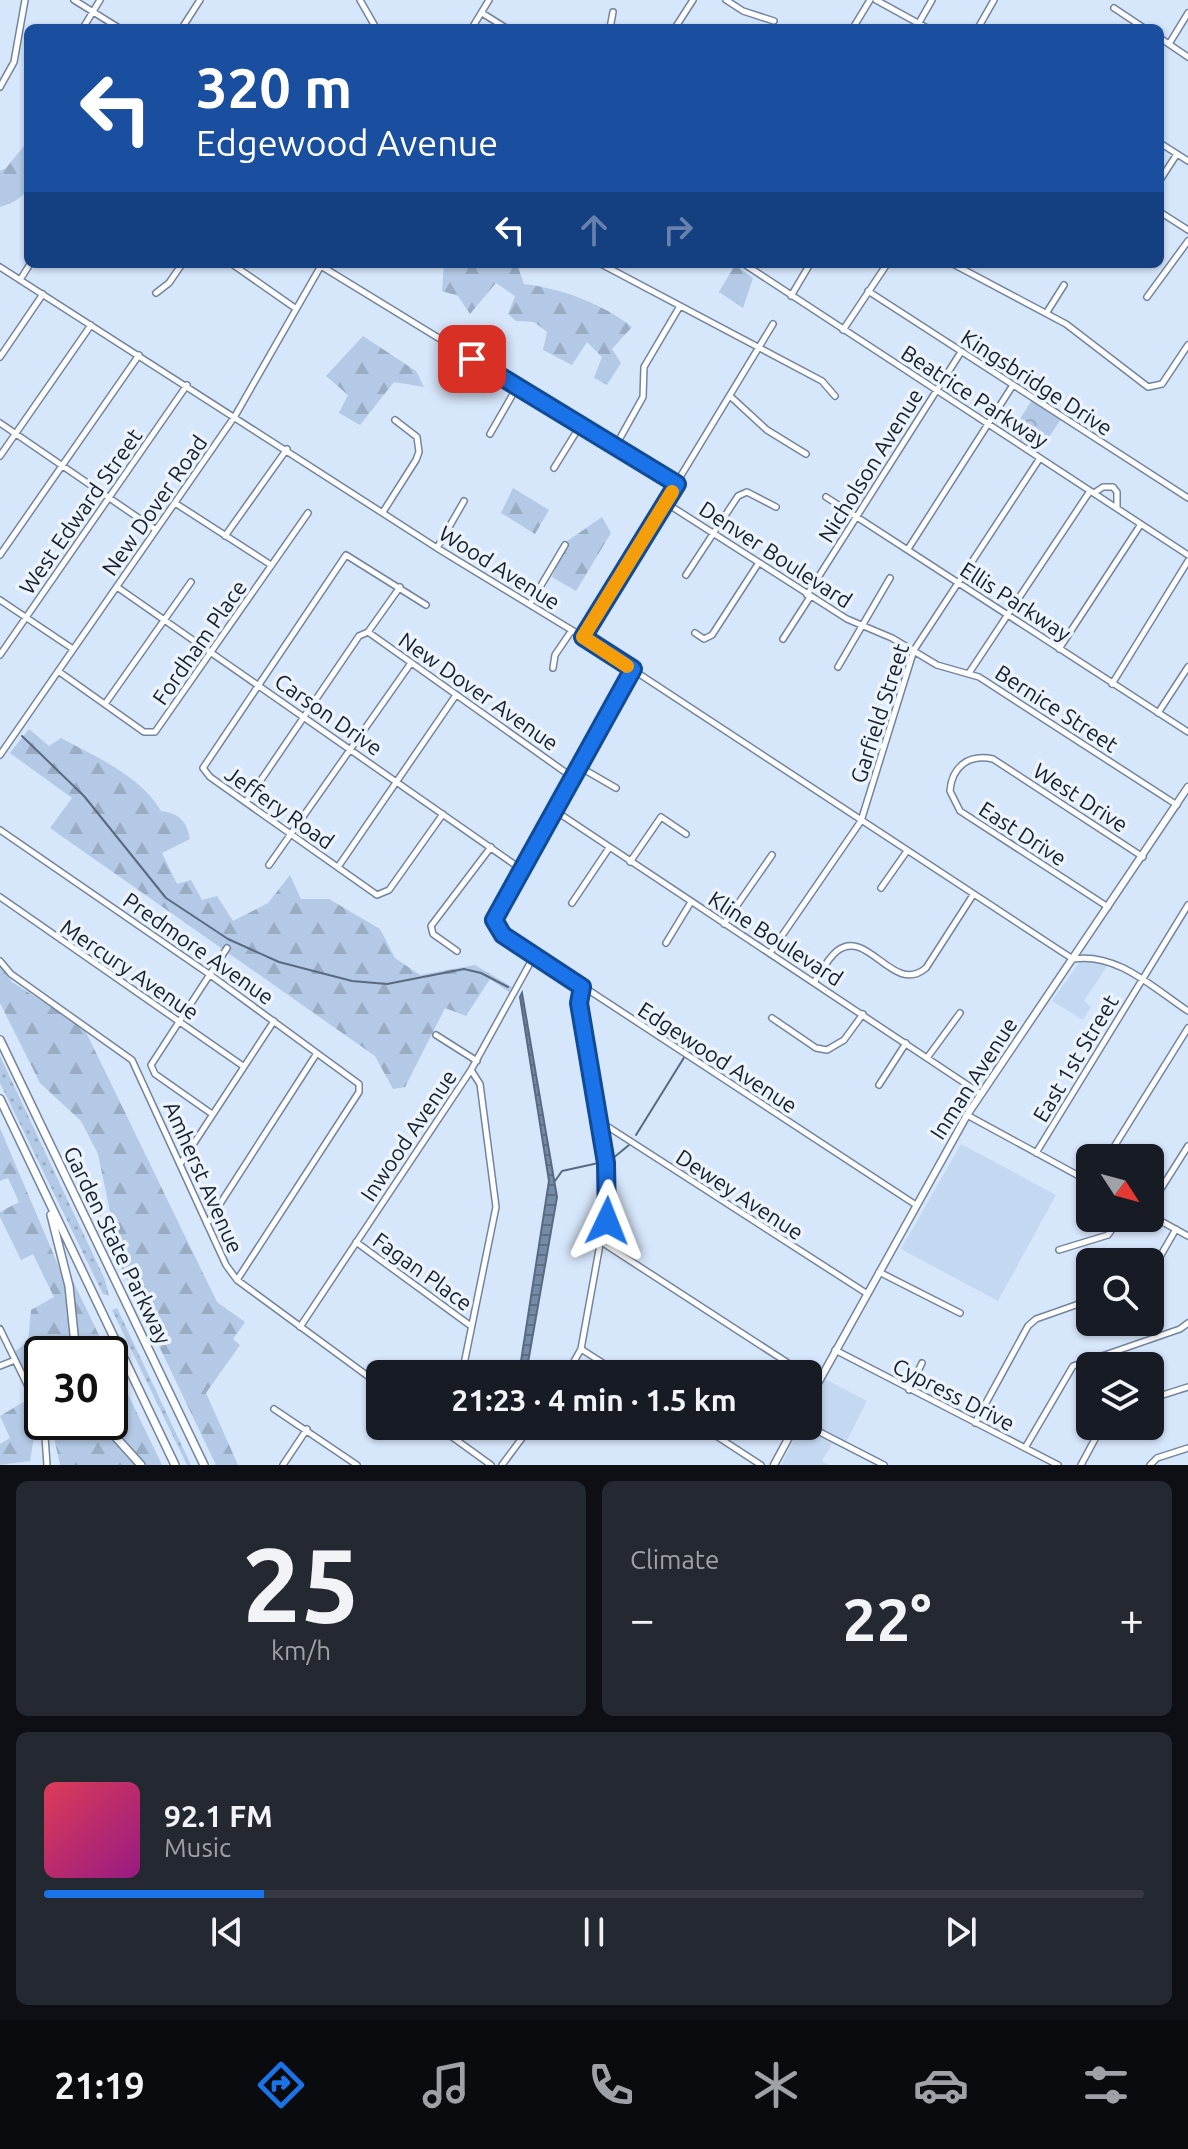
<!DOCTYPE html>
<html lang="en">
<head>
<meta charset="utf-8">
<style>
	body { margin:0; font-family:Ubuntu,sans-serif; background:#242831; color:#f1f3f6; height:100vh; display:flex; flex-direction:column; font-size:30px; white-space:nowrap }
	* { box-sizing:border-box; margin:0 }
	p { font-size:26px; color:#9ea1a6 }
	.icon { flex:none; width:44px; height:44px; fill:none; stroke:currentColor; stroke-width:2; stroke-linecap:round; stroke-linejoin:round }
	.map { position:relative; height:1465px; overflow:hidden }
	.sheet { display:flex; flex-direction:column; gap:16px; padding:16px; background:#0d0f14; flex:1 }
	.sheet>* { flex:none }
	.banner { position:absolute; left:24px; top:24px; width:1140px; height:244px; border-radius:12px; box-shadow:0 2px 6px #0004; background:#1a4fa0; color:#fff; overflow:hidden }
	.needle { width:52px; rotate:126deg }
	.fabs { position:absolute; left:1076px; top:1144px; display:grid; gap:16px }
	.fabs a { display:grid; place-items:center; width:88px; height:88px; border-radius:12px; background:#171b24; box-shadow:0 2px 6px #0004; font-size:40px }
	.speed { position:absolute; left:24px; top:1336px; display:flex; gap:16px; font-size:40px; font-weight:700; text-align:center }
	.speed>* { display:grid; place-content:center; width:104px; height:104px; border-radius:50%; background:#171b24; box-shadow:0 2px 6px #0004; line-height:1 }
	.speed .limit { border:4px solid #111; border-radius:12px; background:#fff; color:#111 }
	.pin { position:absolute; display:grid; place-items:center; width:68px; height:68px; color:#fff; margin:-34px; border-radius:16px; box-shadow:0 4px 12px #0006 }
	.me { position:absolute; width:88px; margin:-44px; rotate:2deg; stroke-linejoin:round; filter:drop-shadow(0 0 6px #0008) }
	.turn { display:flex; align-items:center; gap:28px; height:168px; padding:0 40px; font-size:36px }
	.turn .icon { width:104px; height:104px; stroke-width:2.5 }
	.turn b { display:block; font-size:56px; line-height:68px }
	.lanes { display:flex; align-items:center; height:76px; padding:0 40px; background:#0003; justify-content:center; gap:40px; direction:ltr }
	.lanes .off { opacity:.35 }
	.big { font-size:60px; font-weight:700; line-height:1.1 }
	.sheet .tile { flex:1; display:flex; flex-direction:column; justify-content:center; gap:12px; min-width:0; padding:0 28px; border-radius:12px; background:#242831 }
	.sheet .dial { align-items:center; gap:0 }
	.dial b { font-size:104px; line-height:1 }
	.song { display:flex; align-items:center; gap:24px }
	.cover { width:96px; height:96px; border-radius:12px; background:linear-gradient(135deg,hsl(350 70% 55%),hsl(310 70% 35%)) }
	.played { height:8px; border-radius:4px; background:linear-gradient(90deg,#1a73e8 20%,#363941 20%) }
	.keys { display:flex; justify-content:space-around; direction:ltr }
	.heat { display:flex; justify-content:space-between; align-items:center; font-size:44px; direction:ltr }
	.sheet .tiles { flex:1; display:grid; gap:16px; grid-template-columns:1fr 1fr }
	.tile:last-child { grid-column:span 2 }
	.trip { position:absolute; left:366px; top:1360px; width:456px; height:80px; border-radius:12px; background:#171b24; box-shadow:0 2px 6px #0004; font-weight:700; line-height:80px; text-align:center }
	.tab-bar { display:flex; height:128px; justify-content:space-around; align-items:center; background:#090b0e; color:#9ea1a6 }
	.tab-bar .icon { width:56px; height:56px }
	.tab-bar .selected { color:#1a73e8 }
	.tab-bar b { font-size:36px; color:#f1f3f6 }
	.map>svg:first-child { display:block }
</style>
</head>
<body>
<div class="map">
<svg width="1188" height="1465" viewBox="0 0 1188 1465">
	<defs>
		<pattern id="grass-dots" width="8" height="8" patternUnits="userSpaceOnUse" patternTransform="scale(2)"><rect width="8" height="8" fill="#b3c9e5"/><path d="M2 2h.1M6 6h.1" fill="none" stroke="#99acc4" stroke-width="1.8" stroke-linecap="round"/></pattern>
		<pattern id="forest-firs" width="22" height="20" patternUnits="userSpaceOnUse" patternTransform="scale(2)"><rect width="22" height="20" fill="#b3c9e5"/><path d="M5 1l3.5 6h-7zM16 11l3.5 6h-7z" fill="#99acc4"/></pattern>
		<pattern id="park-crowns" width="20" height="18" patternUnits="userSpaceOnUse" patternTransform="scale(2)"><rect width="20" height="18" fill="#b3c9e5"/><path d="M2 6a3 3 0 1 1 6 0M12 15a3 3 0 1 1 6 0" fill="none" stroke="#99acc4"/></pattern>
		<pattern id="water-rules" width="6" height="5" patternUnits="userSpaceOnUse" patternTransform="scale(2)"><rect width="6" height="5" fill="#758aa5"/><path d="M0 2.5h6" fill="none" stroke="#5f7086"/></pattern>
	</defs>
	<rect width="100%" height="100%" fill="#d6e6fb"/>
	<!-- built -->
	<path fill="#c5d8f2" d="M1081,960L1110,962L1084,1001L1091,1007L1083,1020L1052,1001Z
		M961,1144L1056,1195L998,1301L901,1249Z
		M825,1379L867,1401L843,1448L832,1444L822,1461L829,1465H781L801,1426H808V1413Z"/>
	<!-- grass -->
	<path fill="url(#grass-dots)" d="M0,1056L105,1280L109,1296L103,1294L0,1083Z
		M117,1308L191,1465H187L112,1310Z"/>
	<!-- forest -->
	<path fill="url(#forest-firs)" d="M28,141C28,179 40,194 0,207V171L6,168Z
		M444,264H489L503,268L517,264L524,284C563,289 601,303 632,327L612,349L621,363L607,385L594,378L602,357L587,342L572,365L543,350L547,332L534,322L516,321L508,314L515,296L496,283L470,314L458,296L442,291Z
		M735,265L753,278L743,308L719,292Z
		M363,336L416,371L424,387L394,382L360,425L339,413L348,395L326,376Z
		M513,488L549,510L535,534L501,513Z
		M602,517L611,533L576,591L552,577L566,542Z
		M29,729L49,746L61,738C96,757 141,776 161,811C180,814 186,820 190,839L162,853L177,884L191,880L202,900L217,896L233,921L268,903L290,875L301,899H329L380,929L395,958L420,975L475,965L512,987L509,992L490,979L466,1016L445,1008L405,1087L393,1089L375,1056L50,828L72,798L10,753Z
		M0,965L12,982L84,1028L217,1302L245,1322L233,1339L240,1345L206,1393L238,1465H216L114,1252L117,1245L98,1154L81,1121L40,1083L0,1003Z
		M0,1128L61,1272L71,1277L108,1354H42V1422H110V1357L162,1465H60L52,1428L35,1431L30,1461L0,1465V1444L10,1438L0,1416L32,1397L12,1354L28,1341L31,1310L54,1297L33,1254L21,1260L0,1217V1212L19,1202L8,1178L0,1181Z"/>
	<!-- park -->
	<path fill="url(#park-crowns)" d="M1032,400L1061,419L1039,452L1011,433Z"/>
	<!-- water -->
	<path fill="url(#water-rules)" stroke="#596a80" stroke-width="2" d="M522,993L557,1197L526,1374H519L549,1181L520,997Z"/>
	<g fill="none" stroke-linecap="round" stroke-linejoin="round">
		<!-- stream -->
		<path stroke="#596a80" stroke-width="2" d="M22,736L84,796L166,898L228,939L279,962L352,981L387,984L464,969L481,973L508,987
			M636,1135L685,1056
			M612,1159L629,1145
			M555,1181L562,1171L603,1162"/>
		<defs>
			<path id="minor" d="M74,0L119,28
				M360,0L376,28
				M726,0L743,11L774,21
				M876,0L927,28
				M1114,8L1144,28
				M482,13L506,28
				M83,28L100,0
				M182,28L200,0
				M472,28L489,0
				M610,28L613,12
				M675,28L693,0
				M853,28L870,0
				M916,28L932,0
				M978,28L994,0
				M1160,38L1188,57
				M1169,44L1188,13
				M0,87L14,62L25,0
				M1160,143L1188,161
				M1160,180L1177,154
				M1160,212L1188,230
				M232,264L295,308
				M601,264L822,381L835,396
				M744,264L1188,555
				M953,264L1066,324L1148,387L1162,384L1188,345
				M321,266L677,484
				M0,267L437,548L583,637L1059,950L1073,959C1117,952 1153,988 1188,1011
				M20,280L30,264
				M868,291L1188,498
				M156,293L169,283L182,264
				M791,296L810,264
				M1147,297L1188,241
				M1047,312L1064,285
				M843,330L887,264
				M0,357L43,294
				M730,396L767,430L806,454
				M0,423L156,530
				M490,434L517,387
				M615,447L643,397L644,367L680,306
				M0,456L91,325
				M554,468L580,426
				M1094,493L1103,487H1113L1117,492V507
				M826,497L1188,732
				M175,503L271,565
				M666,503L847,619L892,638L937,665L979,677L1177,805
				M383,512L416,460L419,452L417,437L395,420
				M225,536L287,449
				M437,548L464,501
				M908,549L1013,385
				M0,555L139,355
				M686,575L738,496L747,492L776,507
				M117,587L521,869
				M807,595L961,352
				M0,600L73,649
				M530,604L565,545
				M426,605L346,555L203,768L210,777L377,895L389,890L443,814
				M368,632L572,777
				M695,633L704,639L712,635L758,564
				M583,637L773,324
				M783,639L810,597
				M1059,649L1141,524
				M0,655L187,385
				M838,667L890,578
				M553,668L555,655L572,630
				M633,669L496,915L497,930L916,1205
				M58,671L144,732H155L308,513
				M969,673L1090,491
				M1112,684L1188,561
				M105,704L191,582
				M1158,713L1188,667
				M862,740L884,747
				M0,755L235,416L322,264
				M578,766L616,788
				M246,802L359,636L368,632L400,587
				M554,810L981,1094
				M0,830L209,974L359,1084V1092L237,1280
				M630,862L661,817L686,834
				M269,865L411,663
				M338,867L456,695
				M881,888L907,851
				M0,897L243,1066
				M572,903L609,848
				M1108,907L960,811L950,791C952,766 969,754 993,759L1143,857
				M724,924L772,855
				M666,943L691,902
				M457,951L433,934L431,926L491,847
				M770,953L861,821L914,650L1040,458
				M0,961L11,974L132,1060L226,1265L237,1280L380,1385
				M815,981C821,972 828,958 837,951C868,927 893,996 926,968L973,895
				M772,1018L816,1048L827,1050L844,1040L863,1014
				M436,1035L477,1061
				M927,1058L960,1013
				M879,1085L906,1043
				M212,1114L155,1074L151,1065L227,948
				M967,1115L1090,1182
				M599,1121L866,1293
				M1036,1153L1188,905
				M1107,1158L1188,1028
				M181,1163L274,1021
				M1150,1206L1188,1146
				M1150,1215L1188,1236
				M207,1224L317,1053
				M356,1242L471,1326
				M603,1243L805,1374
				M1059,1250L1108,1235L1120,1218
				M879,1272L960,1313
				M1150,1274L1176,1229
				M300,1327L471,1070L534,956
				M0,1329L42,1415
				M581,1349L620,1374
				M835,1350L1058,1465
				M0,1366L15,1360
				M462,1374L496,1207L480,1084L471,1070
				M567,1374L581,1349L608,1200L606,1163L579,1003L582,987
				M909,1390L922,1363
				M1150,1399L1188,1387
				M274,1409L357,1465
				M44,1422L47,1465
				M975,1423L1028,1326L1036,1319L1090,1300
				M437,1426L491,1465
				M701,1426L761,1465
				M808,1426L884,1465
				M1025,1448L1073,1366L1180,1329L1188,1323
				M283,1465L307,1429
				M502,1465L531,1426
				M1081,1465L1102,1426
				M1150,1465L1157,1458L1188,1448"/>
			<path id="major" d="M808,1401L967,1115L1188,787
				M774,1465L795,1426"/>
			<path id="highway" d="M0,1040L204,1465
				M0,1099L175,1465
				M51,1215L69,1286L76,1354
				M102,1422L141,1465"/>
		</defs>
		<!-- minor casing -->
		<use href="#minor" stroke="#73859d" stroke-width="8"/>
		<!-- major casing -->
		<use href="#major" stroke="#73859d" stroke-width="9"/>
		<!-- highway casing -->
		<use href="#highway" stroke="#73859d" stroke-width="10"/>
		<!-- minor -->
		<use href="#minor" stroke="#fff" stroke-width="5"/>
		<!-- major -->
		<use href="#major" stroke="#fff" stroke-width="6"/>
		<!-- highway -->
		<use href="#highway" stroke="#fff" stroke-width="7"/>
	</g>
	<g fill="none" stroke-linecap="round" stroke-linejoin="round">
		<defs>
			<path id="route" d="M472,359L677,484L583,637L633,669L494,920L503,935L582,987L579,1003L606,1163L607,1221"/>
		</defs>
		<!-- route casing -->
		<use href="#route" stroke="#114b97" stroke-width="20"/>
		<!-- route -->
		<use href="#route" stroke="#1a73e8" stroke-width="14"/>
		<!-- slow -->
		<path stroke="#f59e0b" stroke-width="14" d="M627,666L583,637L672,492"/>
	</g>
	<g text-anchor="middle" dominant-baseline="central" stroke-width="7" stroke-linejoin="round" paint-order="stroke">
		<!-- street labels -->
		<g font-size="22" fill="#181f29" stroke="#ebf3fd">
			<text transform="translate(1037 382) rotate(33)">Kingsbridge Drive</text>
			<text transform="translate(975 396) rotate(33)">Beatrice Parkway</text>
			<text transform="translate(870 465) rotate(-58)">Nicholson Avenue</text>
			<text transform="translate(154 505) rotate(-55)">New Dover Road</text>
			<text transform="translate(80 511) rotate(-55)">West Edward Street</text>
			<text transform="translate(776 554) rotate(33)">Denver Boulevard</text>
			<text transform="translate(500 567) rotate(32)">Wood Avenue</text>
			<text transform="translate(1016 601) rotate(33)">Ellis Parkway</text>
			<text transform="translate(199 642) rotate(-55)">Fordham Place</text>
			<text transform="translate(479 691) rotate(35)">New Dover Avenue</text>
			<text transform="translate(1057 708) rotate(33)">Bernice Street</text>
			<text transform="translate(879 713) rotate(-72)">Garfield Street</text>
			<text transform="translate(329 714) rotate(35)">Carson Drive</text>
			<text transform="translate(1081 797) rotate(33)">West Drive</text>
			<text transform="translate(280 807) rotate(35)">Jeffery Road</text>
			<text transform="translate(1023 833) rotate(33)">East Drive</text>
			<text transform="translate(776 938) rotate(33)">Kline Boulevard</text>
			<text transform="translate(199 948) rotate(35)">Predmore Avenue</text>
			<text transform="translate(130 969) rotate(34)">Mercury Avenue</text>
			<text transform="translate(718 1057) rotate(33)">Edgewood Avenue</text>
			<text transform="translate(1075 1058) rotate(-59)">East 1st Street</text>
			<text transform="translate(973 1078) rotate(-57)">Inman Avenue</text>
			<text transform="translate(408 1135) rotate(-56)">Inwood Avenue</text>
			<text transform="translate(204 1177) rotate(66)">Amherst Avenue</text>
			<text transform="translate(740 1194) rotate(33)">Dewey Avenue</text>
			<text transform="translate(118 1245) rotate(64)">Garden State Parkway</text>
			<text transform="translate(423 1271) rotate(36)">Fagan Place</text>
			<text transform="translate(954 1394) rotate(27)">Cypress Drive</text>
		</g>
	</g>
</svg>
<div class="fabs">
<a><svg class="needle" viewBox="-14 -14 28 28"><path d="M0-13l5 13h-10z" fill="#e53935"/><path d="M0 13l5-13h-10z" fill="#9ea1a6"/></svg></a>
<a><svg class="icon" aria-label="search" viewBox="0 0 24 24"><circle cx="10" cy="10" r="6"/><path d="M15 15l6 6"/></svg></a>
<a><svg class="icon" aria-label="layers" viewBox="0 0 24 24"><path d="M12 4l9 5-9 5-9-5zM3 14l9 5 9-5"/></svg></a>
</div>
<div class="speed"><div class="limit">30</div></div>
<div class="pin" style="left:472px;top:359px;background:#d93025"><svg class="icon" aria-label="arrive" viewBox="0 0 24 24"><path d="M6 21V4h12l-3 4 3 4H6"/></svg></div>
<svg class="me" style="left:607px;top:1221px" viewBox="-20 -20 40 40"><path d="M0-17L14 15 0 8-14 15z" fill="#1a73e8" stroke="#fff" stroke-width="4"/></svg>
<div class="trip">21:23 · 4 min · 1.5 km</div>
<div class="banner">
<div class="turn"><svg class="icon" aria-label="left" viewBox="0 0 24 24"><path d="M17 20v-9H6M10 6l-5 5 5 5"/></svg><div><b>320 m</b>Edgewood Avenue</div></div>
<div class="lanes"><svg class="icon" aria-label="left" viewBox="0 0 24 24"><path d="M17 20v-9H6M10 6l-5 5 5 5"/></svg><svg class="icon off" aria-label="ahead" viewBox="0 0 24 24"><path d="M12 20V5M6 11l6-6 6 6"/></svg><svg class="icon off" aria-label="right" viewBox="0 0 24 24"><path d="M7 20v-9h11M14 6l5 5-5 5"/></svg></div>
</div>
</div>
<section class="sheet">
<div class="tiles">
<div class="tile dial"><b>25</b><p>km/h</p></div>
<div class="tile"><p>Climate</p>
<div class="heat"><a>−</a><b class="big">22°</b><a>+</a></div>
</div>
<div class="tile">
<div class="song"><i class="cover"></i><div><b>92.1 FM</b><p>Music</p></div></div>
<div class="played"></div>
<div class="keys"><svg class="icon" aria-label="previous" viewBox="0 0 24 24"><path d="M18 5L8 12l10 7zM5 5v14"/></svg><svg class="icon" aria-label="pause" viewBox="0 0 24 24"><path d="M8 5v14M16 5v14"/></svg><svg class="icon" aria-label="next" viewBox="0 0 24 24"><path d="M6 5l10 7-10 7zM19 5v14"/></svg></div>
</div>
</div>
</section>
<nav class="tab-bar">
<b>21:19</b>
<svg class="icon selected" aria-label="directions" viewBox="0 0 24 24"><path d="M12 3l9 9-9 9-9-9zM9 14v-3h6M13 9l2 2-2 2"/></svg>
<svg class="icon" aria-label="music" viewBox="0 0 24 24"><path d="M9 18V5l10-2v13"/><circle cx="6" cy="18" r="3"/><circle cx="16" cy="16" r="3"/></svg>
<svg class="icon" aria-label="phone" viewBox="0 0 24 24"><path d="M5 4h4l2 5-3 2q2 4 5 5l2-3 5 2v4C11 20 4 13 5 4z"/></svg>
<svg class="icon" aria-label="climate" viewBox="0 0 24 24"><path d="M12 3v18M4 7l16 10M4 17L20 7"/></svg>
<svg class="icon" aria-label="car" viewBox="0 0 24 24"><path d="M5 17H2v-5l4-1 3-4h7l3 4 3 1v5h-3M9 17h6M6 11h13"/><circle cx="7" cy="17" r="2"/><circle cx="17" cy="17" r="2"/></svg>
<svg class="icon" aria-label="filters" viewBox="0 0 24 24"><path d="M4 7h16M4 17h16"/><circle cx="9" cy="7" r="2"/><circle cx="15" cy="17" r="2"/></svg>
</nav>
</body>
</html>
